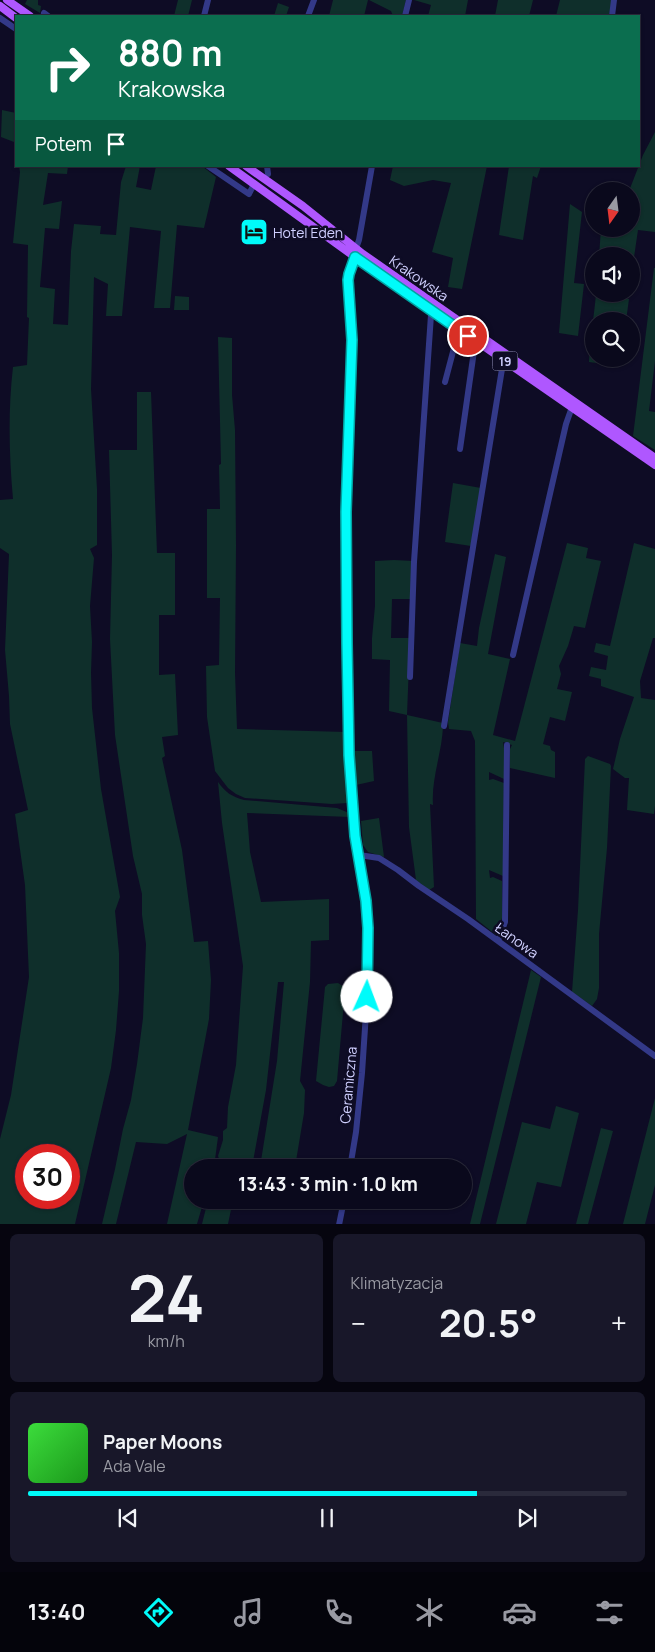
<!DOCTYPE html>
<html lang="pl">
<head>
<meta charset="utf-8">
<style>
	body { margin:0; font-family:Manrope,sans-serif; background:#181729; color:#f1f3f6; height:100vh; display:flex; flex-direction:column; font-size:19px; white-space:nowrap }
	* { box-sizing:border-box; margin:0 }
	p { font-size:16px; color:#999aa3 }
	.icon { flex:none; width:28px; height:28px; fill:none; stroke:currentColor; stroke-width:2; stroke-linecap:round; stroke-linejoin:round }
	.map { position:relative; height:1224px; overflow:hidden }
	.side { display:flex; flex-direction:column; gap:10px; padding:10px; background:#06050f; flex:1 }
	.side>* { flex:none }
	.hud { position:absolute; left:15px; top:15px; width:625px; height:152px; border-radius:0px; box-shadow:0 1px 4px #0004,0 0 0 1px #2a2a3b; background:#0b6e4f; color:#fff; overflow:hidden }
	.needle { width:32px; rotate:194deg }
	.controls { position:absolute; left:585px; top:182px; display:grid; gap:10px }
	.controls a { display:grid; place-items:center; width:55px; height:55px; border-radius:50%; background:#0a091c; box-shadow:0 1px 4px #0004,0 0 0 1px #2a2a3b; font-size:25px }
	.speed { position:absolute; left:15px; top:1144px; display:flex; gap:10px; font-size:25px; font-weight:700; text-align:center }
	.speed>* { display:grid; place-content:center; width:65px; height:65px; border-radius:50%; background:#0a091c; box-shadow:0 1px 4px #0004,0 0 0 1px #2a2a3b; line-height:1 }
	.speed .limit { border:8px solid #d22; background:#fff; color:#111 }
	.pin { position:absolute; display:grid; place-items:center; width:42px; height:42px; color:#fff; margin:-21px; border:2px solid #fff; border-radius:50%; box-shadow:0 1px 5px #0007 }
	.me { position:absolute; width:55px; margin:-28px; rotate:2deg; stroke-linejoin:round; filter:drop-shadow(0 0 4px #0008) }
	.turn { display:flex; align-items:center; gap:18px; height:105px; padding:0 20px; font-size:22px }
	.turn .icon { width:65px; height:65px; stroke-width:2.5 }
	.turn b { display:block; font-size:35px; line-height:42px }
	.then { display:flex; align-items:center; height:48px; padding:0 20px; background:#0003; gap:10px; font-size:19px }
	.big { font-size:38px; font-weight:700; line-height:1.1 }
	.side .tile { flex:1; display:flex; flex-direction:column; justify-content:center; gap:8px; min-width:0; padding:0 18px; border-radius:8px; background:#181729 }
	.side .dial { align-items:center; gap:0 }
	.dial b { font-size:65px; line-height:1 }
	.song { display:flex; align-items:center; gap:15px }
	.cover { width:60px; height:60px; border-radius:8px; background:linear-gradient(135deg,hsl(120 70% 55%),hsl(120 70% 35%)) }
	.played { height:5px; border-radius:2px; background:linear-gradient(90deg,#00fbfa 75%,#2a2a3b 75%) }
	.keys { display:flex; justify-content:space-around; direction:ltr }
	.heat { display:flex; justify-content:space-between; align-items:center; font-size:28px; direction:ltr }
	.side .tiles { flex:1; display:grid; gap:10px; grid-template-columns:1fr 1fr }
	.tile:last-child { grid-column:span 2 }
	.trip { position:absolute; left:184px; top:1159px; width:288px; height:50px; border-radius:25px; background:#0a091c; box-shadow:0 1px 4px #0004,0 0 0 1px #2a2a3b; font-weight:700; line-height:50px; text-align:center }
	.dock { display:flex; height:80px; justify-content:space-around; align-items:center; background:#04040b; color:#999aa3 }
	.dock .icon { width:35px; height:35px }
	.dock .current { color:#00fbfa }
	.dock b { font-size:22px; color:#f1f3f6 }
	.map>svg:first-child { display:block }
</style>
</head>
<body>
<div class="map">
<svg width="655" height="1225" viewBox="0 0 655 1225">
	<rect width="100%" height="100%" fill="#0e0c25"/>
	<!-- green -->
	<path fill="#0f2f2b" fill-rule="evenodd" d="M27,0H38V5L41,6L40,13L25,4Z
		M178,0H192L188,16H174Z
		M333,0H368L364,16H329Z
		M369,0H406L402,16H393L391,11Z
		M414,0H468L465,16H428L431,5Z
		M498,0H533L529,16H495Z
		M560,0H613L609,16H556Z
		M278,3L289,7L286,16H274Z
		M2,110L16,113V152L14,142L1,137Z
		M655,132V232L638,230L633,264H631V256H599L601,229H631V191H629L643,155Z
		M19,166H68L67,174L48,173L43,205L62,201L59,229L45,228L40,287L55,289L53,324L68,325L71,251L74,224L101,226L100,234L116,235L121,182L126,166H140L136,187L151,190L156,166H202L216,177L204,228L177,225L170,308H154L161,231L130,227L122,316H106L108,284L94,277L91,389L97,489V545L90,549L94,558L90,606L92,642L91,673L92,708L101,789L120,897L115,911L119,953V991L116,1030L111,1068L75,1224H0V1139L11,1095L29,977L25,885L15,814L28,810L10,724L9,696L5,650L9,554L0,548V500L13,499C9,455 8,410 13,367L27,365L29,318L27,317L28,245L13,243L20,172ZM26,1155H69V1198H26Z
		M393,166H487L462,289L448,287L453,258L432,252L451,183L433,180L404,186L390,180Z
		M509,166H541L537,178L533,176L523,240L499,235Z
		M570,204L582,212L574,283L584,284L578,336L559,333Z
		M654,268H655V361L649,411L655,412V450L633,436Z
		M596,294L629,299L626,321H594V359H621L619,366L589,362C590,339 594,317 596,294Z
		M175,296L189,297V310H174Z
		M218,337L232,338V395L235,430L236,545L235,673L237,729L346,732L349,801L347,803L332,804L245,798L236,794L228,788L215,771L207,717L206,666L219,665L220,598H207V509H220L219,465L221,464Z
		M137,392H151L157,553H175V615H159V675L175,674L178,735L162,737L165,756L162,758L182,850L194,942L208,941L211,980L209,1019L188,1130L218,1137L214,1167L192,1168V1200H204L197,1224H167L187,1134L167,1144L136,1142L116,1224H102L115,1169L123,1129L131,1100L137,1064L143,1018L146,944L142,915V894L133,856L115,735L110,639L112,555L109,450H137Z
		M453,483L481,488L471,546L445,542Z
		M567,543L588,548L586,558L601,561L585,628L574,626L568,646L559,666L561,674L557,689L572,692L565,721L550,717L543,744L550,746L551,750L555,752V778L510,768V749L512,745L503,742L504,748V779L489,772V780L493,779L504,783L503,876L489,870L490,878L493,877L502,881V918L496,935L476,919L475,741L471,731L449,729L448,722L460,643L477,646L479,628L495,554L506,557L488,654L510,659L493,735L515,741Z
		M634,543L655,549V638H653L640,681L641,698L655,700V806L654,814L627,810L629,778H625L613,769L620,739L634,697L601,686V679L589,676L591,667L606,670L608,656L594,652L596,643L610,646Z
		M394,560L413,561L411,599H392L391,638H410L407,715L443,723C443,751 431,777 433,805L430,804L434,887L429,890L416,880L409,827L407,715L389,711L390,660L372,659V638L375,606V561Z
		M353,751H372L374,781L356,785Z
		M588,756L610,764L611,766L607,848L599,934V988L597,999L592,1006L572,992L578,910L585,759Z
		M218,782C225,792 232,797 244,800L337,808L349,813L350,817L247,813L250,852L261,902L329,899V940L311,941L310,982L300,1081L305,1090L304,1113L295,1167H260L277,1061L284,982H278L266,1090L252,1167H217L220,1161L218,1156L223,1140V1131L227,1128L228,1107L236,1065L243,966L222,823Z
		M379,818L384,857L368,852L363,845L361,821Z
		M531,970L541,977L480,1224H470Z
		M338,983L344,987L345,990L337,1081L334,1086L329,1087L323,1085L316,1081L325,987L328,984Z
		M655,1098V1185L645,1224H623Z
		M556,1106L579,1113L561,1187L537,1182L526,1224H496L522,1122L550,1129Z
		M601,1128L613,1131L588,1224H576Z
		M208,1200H233L228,1224H202Z"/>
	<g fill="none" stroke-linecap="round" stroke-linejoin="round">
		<!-- minor -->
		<path stroke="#333988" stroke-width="6" d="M44,13L48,16
			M204,16L208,0
			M308,16L314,0
			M405,16L409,0
			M612,16L614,0
			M0,18L16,29
			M208,166L249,194L254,184
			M267,166L268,174
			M445,382L459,329
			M460,449L474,351L478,342
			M513,655L566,424L572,407
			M410,677L414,562L431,315L433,311
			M444,726L502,369L506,362
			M359,855L379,858L398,870L419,886L468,919L655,1056
			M498,941L505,922L507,745
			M350,1168L356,1132L362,1073L368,983V928L366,901L355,836L349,755L347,643L346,512L352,340L348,280C349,272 352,267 354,260C357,251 355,249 359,240L372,166
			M339,1225L344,1200"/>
		<!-- major -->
		<path stroke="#af57ff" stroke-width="8" d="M7,0L30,16
			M0,6L16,18
			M229,166L355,257L655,465
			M246,166L303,206L363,254L655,458"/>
	</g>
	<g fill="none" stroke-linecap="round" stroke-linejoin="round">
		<defs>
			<path id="route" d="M367,997L368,928L366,901L355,836L349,755L347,643L346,512L352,340L348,280L349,274L355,257L468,336"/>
		</defs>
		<!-- route casing -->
		<use href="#route" stroke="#00a3a2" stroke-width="12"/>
		<!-- route -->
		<use href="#route" stroke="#00fbfa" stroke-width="9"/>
	</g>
	<!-- icons -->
	<defs>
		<symbol id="hotel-square" viewBox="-11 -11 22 22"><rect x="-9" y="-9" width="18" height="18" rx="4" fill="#00fbfa" stroke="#0e0c25"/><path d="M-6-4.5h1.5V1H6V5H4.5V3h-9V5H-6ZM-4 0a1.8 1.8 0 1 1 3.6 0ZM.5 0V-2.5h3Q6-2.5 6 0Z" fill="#111"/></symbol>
	</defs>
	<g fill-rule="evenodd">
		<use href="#hotel-square" x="238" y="216" width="32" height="32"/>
	</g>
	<g text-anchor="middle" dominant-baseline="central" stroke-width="5" stroke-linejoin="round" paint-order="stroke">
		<!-- shield labels -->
		<rect fill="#0e0c25" stroke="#9695be" stroke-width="1" x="492.5" y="351.5" width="25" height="19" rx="4"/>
		<g font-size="12" font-weight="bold" fill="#d0d0ff">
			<text x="505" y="361">19</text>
		</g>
		<!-- poi labels -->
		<g font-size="14" fill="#d0d0ff" stroke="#0e0c25" text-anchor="start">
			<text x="273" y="232">Hotel Eden</text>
		</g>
		<!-- street labels -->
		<g font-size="14" fill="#d0d0ff" stroke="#0e0c25">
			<text transform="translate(419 278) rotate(35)">Krakowska</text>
			<text transform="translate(517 940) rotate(36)">Łanowa</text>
			<text transform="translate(348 1085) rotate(-85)">Ceramiczna</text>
		</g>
	</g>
</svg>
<div class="controls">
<a><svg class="needle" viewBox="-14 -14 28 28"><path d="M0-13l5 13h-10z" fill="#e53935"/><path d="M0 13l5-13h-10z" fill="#999aa3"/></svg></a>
<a><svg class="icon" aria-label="sound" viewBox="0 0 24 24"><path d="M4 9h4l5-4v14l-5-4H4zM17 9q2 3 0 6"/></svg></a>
<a><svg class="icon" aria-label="search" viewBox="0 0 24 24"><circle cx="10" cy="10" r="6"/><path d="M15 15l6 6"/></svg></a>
</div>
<div class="speed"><div class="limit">30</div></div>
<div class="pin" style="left:468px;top:336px;background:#d93025"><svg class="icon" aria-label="arrive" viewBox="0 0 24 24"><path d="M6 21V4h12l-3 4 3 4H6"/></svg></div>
<svg class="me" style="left:367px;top:997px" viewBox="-20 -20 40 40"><circle r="19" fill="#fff"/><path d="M0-13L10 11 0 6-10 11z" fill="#00fbfa"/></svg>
<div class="trip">13:43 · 3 min · 1.0 km</div>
<div class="hud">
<div class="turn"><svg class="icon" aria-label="right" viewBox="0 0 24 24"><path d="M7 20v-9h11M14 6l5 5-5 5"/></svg><div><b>880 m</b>Krakowska</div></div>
<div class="then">Potem<svg class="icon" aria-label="arrive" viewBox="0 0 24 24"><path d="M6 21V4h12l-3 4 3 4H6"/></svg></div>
</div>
</div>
<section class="side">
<div class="tiles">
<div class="tile dial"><b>24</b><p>km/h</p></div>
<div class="tile"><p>Klimatyzacja</p>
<div class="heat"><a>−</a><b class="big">20.5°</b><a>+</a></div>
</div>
<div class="tile">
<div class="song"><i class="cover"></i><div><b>Paper Moons</b><p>Ada Vale</p></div></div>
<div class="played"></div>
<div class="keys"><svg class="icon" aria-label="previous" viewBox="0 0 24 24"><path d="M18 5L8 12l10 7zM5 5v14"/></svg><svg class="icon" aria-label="pause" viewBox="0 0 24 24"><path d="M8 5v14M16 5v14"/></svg><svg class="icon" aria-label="next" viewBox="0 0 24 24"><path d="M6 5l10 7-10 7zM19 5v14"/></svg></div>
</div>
</div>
</section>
<nav class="dock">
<b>13:40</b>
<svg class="icon current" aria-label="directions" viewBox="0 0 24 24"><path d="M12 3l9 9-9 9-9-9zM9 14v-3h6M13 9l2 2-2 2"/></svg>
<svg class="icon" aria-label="music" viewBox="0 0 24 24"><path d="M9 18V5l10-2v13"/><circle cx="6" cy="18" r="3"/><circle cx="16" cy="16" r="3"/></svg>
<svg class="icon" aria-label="phone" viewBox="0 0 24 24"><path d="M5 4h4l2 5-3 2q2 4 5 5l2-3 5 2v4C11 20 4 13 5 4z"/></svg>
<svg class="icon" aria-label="climate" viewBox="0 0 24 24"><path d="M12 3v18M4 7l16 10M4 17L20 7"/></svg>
<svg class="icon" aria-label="car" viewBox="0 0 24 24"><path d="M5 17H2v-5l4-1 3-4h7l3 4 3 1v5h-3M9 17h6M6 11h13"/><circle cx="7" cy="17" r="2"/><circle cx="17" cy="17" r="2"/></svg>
<svg class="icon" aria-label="filters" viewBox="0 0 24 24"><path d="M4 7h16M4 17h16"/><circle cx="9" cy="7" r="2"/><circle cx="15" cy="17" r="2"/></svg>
</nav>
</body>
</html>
